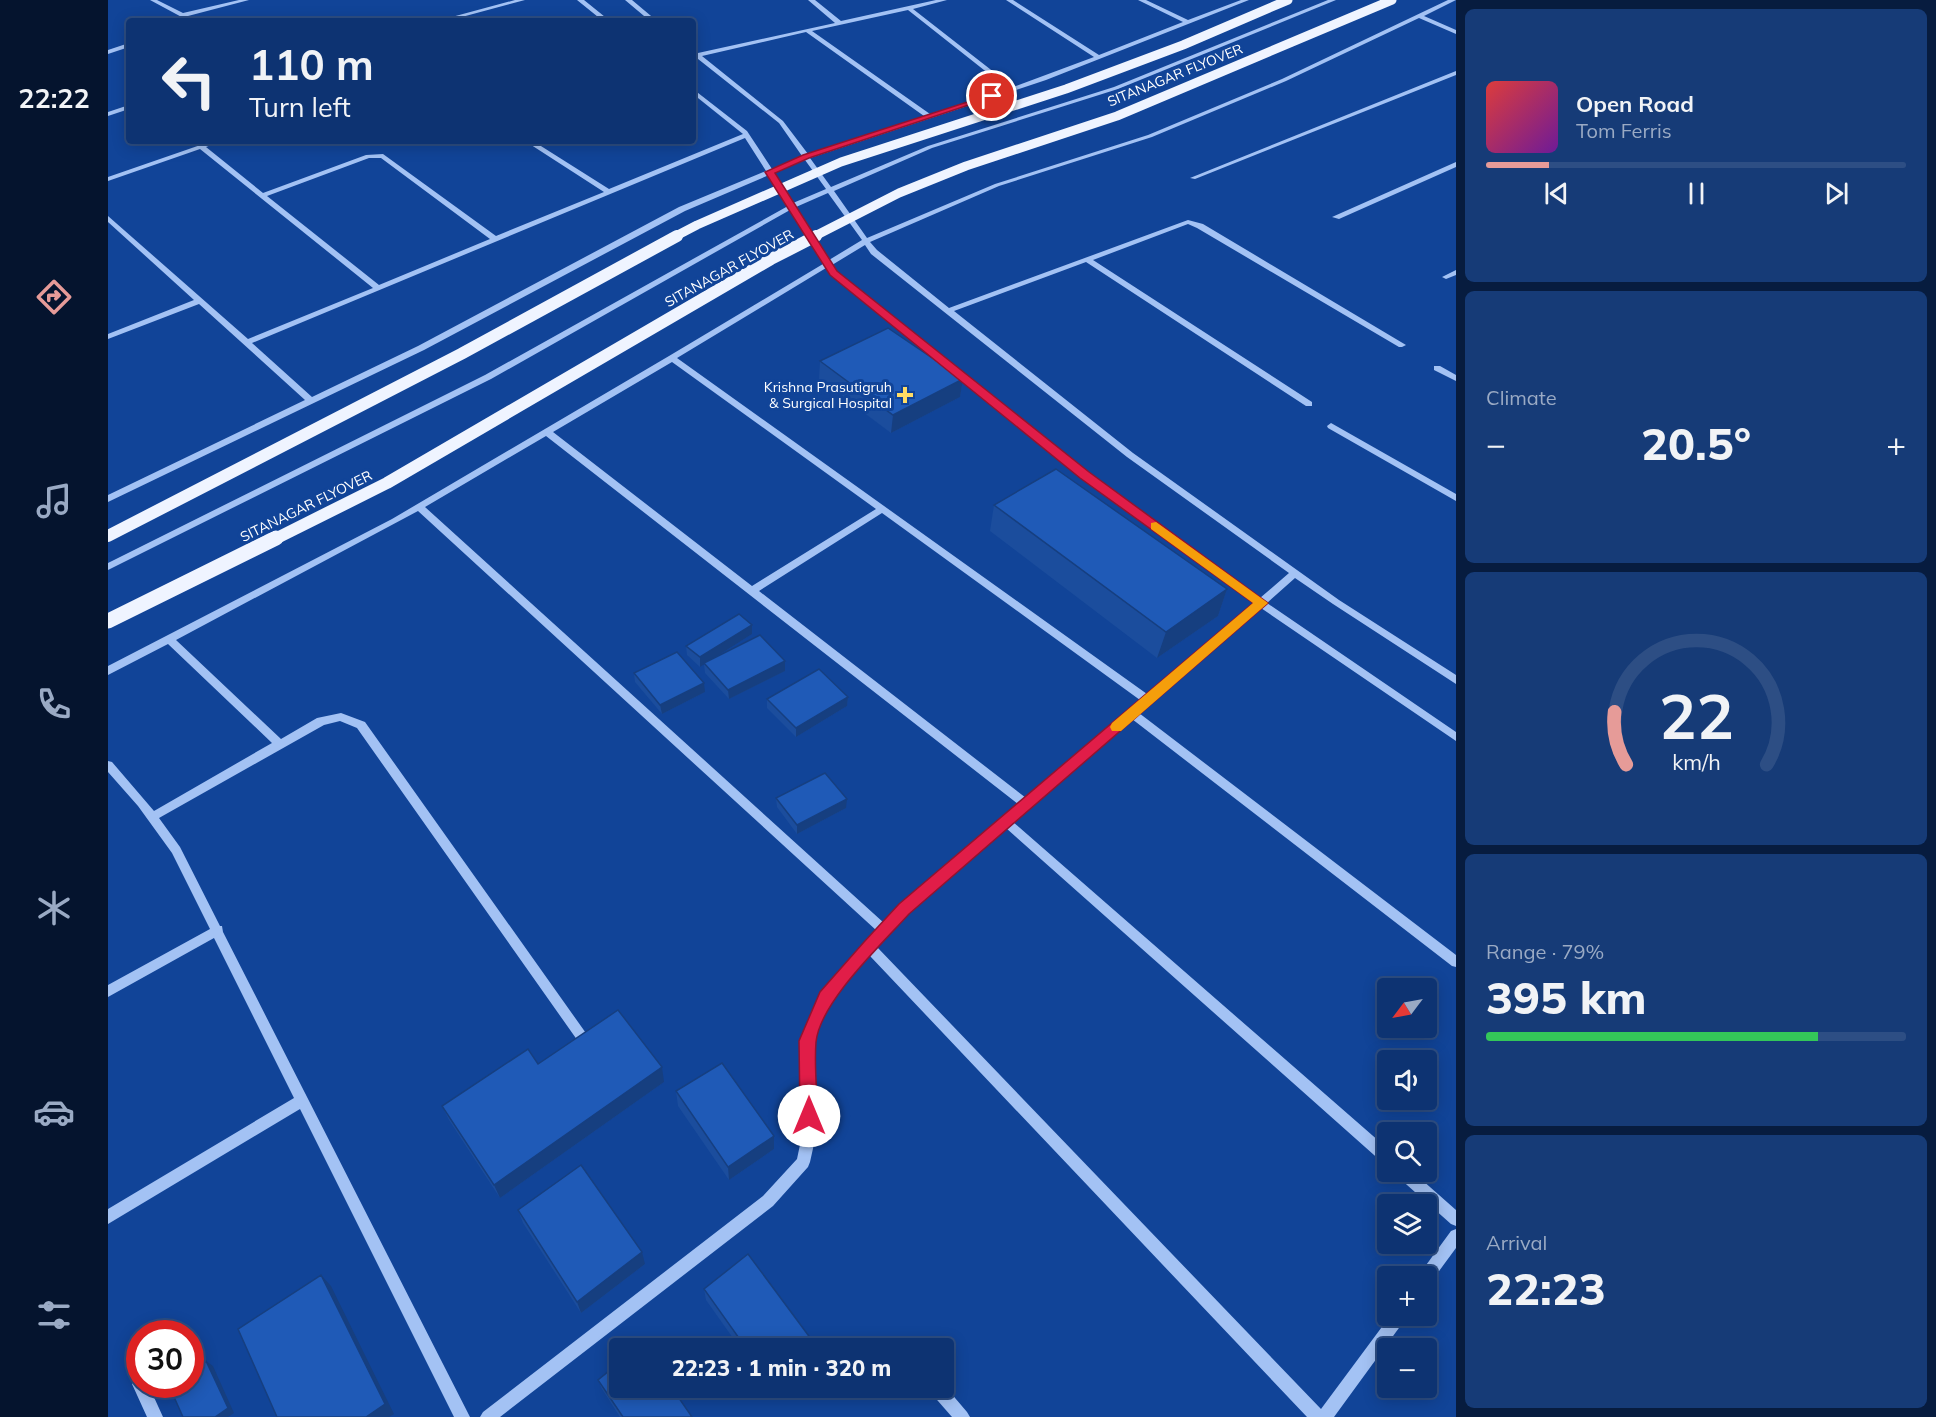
<!DOCTYPE html>
<html lang="en">
<head>
<meta charset="utf-8">
<style>
	body { margin:0; font-family:Mulish,sans-serif; background:#163b77; color:#f1f3f6; height:100vh; display:flex; flex-direction:column; font-size:22px; white-space:nowrap }
	* { box-sizing:border-box; margin:0 }
	p { font-size:20px; color:#9aaac4 }
	.icon { flex:none; width:33px; height:33px; fill:none; stroke:currentColor; stroke-width:2; stroke-linecap:round; stroke-linejoin:round }
	.map { position:relative; flex:1; overflow:hidden }
	.details { display:flex; flex-direction:column; gap:9px; padding:9px; background:#071c3f; width:480px }
	.details>* { flex:none }
	.guide { position:absolute; left:18px; top:18px; width:570px; height:126px; border-radius:6px; box-shadow:0 3px 15px #0003,0 0 0 2px #2d4e84; background:#0d3372; color:#f1f3f6; overflow:hidden }
	.needle { width:39px; rotate:238deg }
	.fabs { position:absolute; left:1269px; top:978px; display:grid; gap:12px }
	.fabs a { display:grid; place-items:center; width:60px; height:60px; border-radius:6px; background:#0d3372; box-shadow:0 3px 15px #0003,0 0 0 2px #2d4e84; font-size:30px }
	.speed { position:absolute; left:18px; top:1320px; display:flex; gap:12px; font-size:30px; font-weight:700; text-align:center }
	.speed>* { display:grid; place-content:center; width:78px; height:78px; border-radius:50%; background:#0d3372; box-shadow:0 3px 15px #0003,0 0 0 2px #2d4e84; line-height:1 }
	.speed .limit { border:9px solid #d22; background:#fff; color:#111 }
	.pin { position:absolute; display:grid; place-items:center; width:51px; height:51px; color:#fff; margin:-26px; border:3px solid #fff; border-radius:50%; box-shadow:0 2px 6px #0007 }
	.me { position:absolute; width:66px; margin:-33px; rotate:0deg; stroke-linejoin:round; filter:drop-shadow(0 0 4px #0008) }
	.turn { display:flex; align-items:center; gap:21px; height:126px; padding:0 24px; font-size:27px }
	.turn .icon { width:78px; height:78px; stroke-width:2.5 }
	.turn b { display:block; font-size:42px; line-height:51px }
	.big { font-size:45px; font-weight:800; line-height:1.1 }
	.details .tile { flex:1; display:flex; flex-direction:column; justify-content:center; gap:9px; min-width:0; padding:0 21px; border-radius:9px; background:#163b77 }
	.details .dial { align-items:center; gap:0 }
	.dial svg { height:156px; overflow:visible; fill:none; stroke:#2d4e84; stroke-width:7; stroke-linecap:round; text-anchor:middle }
	.dial text { fill:#f1f3f6; stroke:none }
	.song { display:flex; align-items:center; gap:18px }
	.cover { width:72px; height:72px; border-radius:9px; background:linear-gradient(135deg,hsl(0 70% 55%),hsl(280 70% 35%)) }
	.played { height:6px; border-radius:3px; background:linear-gradient(90deg,#e69b98 15%,#2d4e84 15%) }
	.keys { display:flex; justify-content:space-around; direction:ltr }
	.heat { display:flex; justify-content:space-between; align-items:center; font-size:33px; direction:ltr }
	.charge { height:9px; border-radius:4px; background:linear-gradient(90deg,#34c759 79%,#2d4e84 0) }
	.trip { position:absolute; left:501px; top:1338px; width:345px; height:60px; border-radius:6px; background:#0d3372; box-shadow:0 3px 15px #0003,0 0 0 2px #2d4e84; font-weight:800; line-height:60px; text-align:center }
	main { display:flex; flex:1; min-height:0 }
	.tab-bar { display:flex; flex-direction:column; width:108px; justify-content:space-around; align-items:center; background:#05142e; color:#9aaac4 }
	.tab-bar .icon { width:42px; height:42px }
	.tab-bar .selected { color:#e69b98 }
	.tab-bar b { font-size:27px; color:#f1f3f6 }
	.map>svg:first-child { display:block }
</style>
</head>
<body>
<main>
<nav class="tab-bar">
<b>22:22</b>
<svg class="icon selected" aria-label="directions" viewBox="0 0 24 24"><path d="M12 3l9 9-9 9-9-9zM9 14v-3h6M13 9l2 2-2 2"/></svg>
<svg class="icon" aria-label="music" viewBox="0 0 24 24"><path d="M9 18V5l10-2v13"/><circle cx="6" cy="18" r="3"/><circle cx="16" cy="16" r="3"/></svg>
<svg class="icon" aria-label="phone" viewBox="0 0 24 24"><path d="M5 4h4l2 5-3 2q2 4 5 5l2-3 5 2v4C11 20 4 13 5 4z"/></svg>
<svg class="icon" aria-label="climate" viewBox="0 0 24 24"><path d="M12 3v18M4 7l16 10M4 17L20 7"/></svg>
<svg class="icon" aria-label="car" viewBox="0 0 24 24"><path d="M5 17H2v-5l4-1 3-4h7l3 4 3 1v5h-3M9 17h6M6 11h13"/><circle cx="7" cy="17" r="2"/><circle cx="17" cy="17" r="2"/></svg>
<svg class="icon" aria-label="filters" viewBox="0 0 24 24"><path d="M4 7h16M4 17h16"/><circle cx="9" cy="7" r="2"/><circle cx="15" cy="17" r="2"/></svg>
</nav>
<div class="map">
<svg width="1348" height="1417" viewBox="0 0 1348 1417">
	<rect width="100%" height="100%" fill="#114498"/>
	<g fill="none" stroke-linecap="round" stroke-linejoin="round">
		<!-- minor -->
		<path fill="#a3c2f4" fill-rule="evenodd" d="M42,0H49L75,13L131,0H141L80,16L89,21H81Z
			M407,0H417L339,21H329Z
			M469,0H476L502,21H495Z
			M517,0H524L549,21H542Z
			M700,0H707L733,21L828,0H839L805,9L905,87L986,57L898,0H905L991,55L1075,22L1030,0H1038L1080,20L1133,0H1141L938,80L702,158L723,187L820,146L1006,87L1220,0H1228L1010,89L824,148L726,191L759,238L887,184L1040,135L1174,79L1340,0H1348L1316,16L1348,30V34L1311,18L1178,81L1044,137L891,186L762,242L769,250L841,308L1080,220L1095,224L1298,345L1294,347H1291L1089,228L1080,224L985,260L1204,402V406H1198L978,262L846,311L1025,453L1231,600L1348,675V684L1225,604L1187,578L1159,603L1348,732V741L1153,608L1031,713L1348,955V967L1344,966L1024,719L905,822L1280,1149V1164L1275,1163L898,828L800,913L769,947L1213,1409L1282,1316H1298L1296,1321L1226,1417H1199L762,956L722,1001L705,1041L708,1135L702,1162L700,1167L665,1206L392,1417H372L375,1412L655,1196L689,1159L694,1135L693,1041L711,997L769,931L310,511L68,640L173,739L209,718L233,713L257,722L480,1036L482,1040L480,1044L476,1046L472,1044L249,728L232,721L216,725L51,818L72,847L112,926H114L115,932L362,1417H346L192,1109L0,1224V1209L186,1098L106,938L0,997V985L102,929L64,853L30,806L0,772V761L4,762L46,811L164,743L60,644L0,675V666L284,519L561,356L715,264L682,210L383,379L0,570V563L377,375L680,206L661,175L577,211L316,350L0,502V495L197,400L91,304L0,339V334L86,300L0,222V216L140,339L265,288L92,149L0,181V177L104,141H113L98,147L155,193L258,155L275,154L388,236L496,192L417,141H425L501,189L635,134L585,94V89L639,131L664,169L694,156L671,123L585,55V50L590,53L727,23ZM800,10L900,89L822,114L704,31ZM698,32L816,116L700,154L675,121L594,56ZM637,138L658,171L571,207L310,346L204,397L144,343ZM261,158H273L382,239L271,285L159,196ZM697,160L718,189L685,203L666,173ZM720,193L754,240L721,260L688,207ZM757,245L763,254L1019,457L1181,573L1152,598L980,473L728,272L724,265ZM718,268L722,275L974,477L1146,603L1039,694L569,358ZM564,362L768,509L644,586L445,432ZM438,436L910,804L792,905L776,923L317,507ZM774,513L1032,700L918,798L651,591Z
			M21,43V47L0,54V50Z
			M1348,71V75L1087,179L1082,178Z
			M21,105V109L0,116V112Z
			M1348,162V167L1231,219L1224,217Z
			M1348,270V275L1338,279L1334,277Z
			M1326,366H1332L1348,375V381L1326,370Z
			M1223,423L1348,494V501L1220,428L1219,426Z
			M1288,1172H1305L1348,1210V1226L1343,1224L1290,1177Z
			M1348,1229V1248L1323,1282L1318,1284V1276H1311L1313,1272L1343,1231Z
			M32,1377V1384H40L55,1417H39L24,1384L27,1379Z
			M836,1385L859,1412L862,1417H844L823,1393L820,1388H836Z"/>
		<!-- major-bridge-far2 -->
		<path stroke="#eff4ff" stroke-width="9" d="M566,237L589,225L733,162L958,89L1075,45L1180,0
			M705,237L791,193L858,166L1009,116L1284,0"/>
		<!-- major-bridge-far1 -->
		<path stroke="#eff4ff" stroke-width="12" d="M0,536L353,354L569,236
			M165,540L279,483L663,259L708,236"/>
		<!-- major-bridge -->
		<path stroke="#eff4ff" stroke-width="15" d="M0,621L168,538"/>
	</g>
	<!-- wall -->
	<path fill="#1b4d9d" d="M712,361L855,379L852,397L783,433L711,379Z
		M886,505L1119,589L1110,616L1049,658L882,531Z
		M644,634L601,661H677V671L621,699L597,673L596,664L592,667L579,655L578,646Z
		M526,673L597,692L554,714L527,682Z
		M740,697L739,706L688,737L659,708V699Z
		M668,798L738,808L689,834L669,807Z
		M430,1064L556,1082L392,1198L341,1120L334,1106Z
		M568,1091L666,1136V1149L621,1180L570,1106Z
		M410,1210L537,1264L473,1313L415,1223Z
		M596,1289L706,1343V1348H632L598,1300Z
		M490,1380L584,1417H512L494,1389Z"/>
	<!-- shaded-wall -->
	<path fill="#163f80" d="M855,379L852,397L783,433L785,415Z
		M1119,589L1110,616L1049,658L1058,632Z
		M644,625V634L592,667V657Z
		M677,661V671L621,699L620,690Z
		M596,683L597,692L554,714L552,705Z
		M740,697L739,706L688,737V728Z
		M739,799L738,808L689,834V825Z
		M554,1067L556,1082L392,1198L386,1185Z
		M666,1136V1149L621,1180L620,1167Z
		M534,1252L537,1264L473,1313L469,1302Z
		M213,1275L223,1286L286,1414L281,1417H258Z
		M98,1361L105,1366L126,1413L120,1417H107Z"/>
	<!-- building -->
	<path fill="#1f5ab7" stroke="#163f80" stroke-width="1.5" d="M780,328L855,379L785,415L712,361Z
		M948,469L1119,589L1058,632L886,505Z
		M631,614L644,625L592,657L578,646Z
		M652,635L677,661L620,690L596,663Z
		M569,652L596,683L552,705L526,673Z
		M711,669L740,697L688,728L659,699Z
		M717,773L739,799L689,825L668,798Z
		M510,1010L554,1067L386,1185L334,1106L420,1049L430,1064Z
		M614,1063L666,1136L620,1167L568,1091Z
		M473,1165L534,1252L469,1302L410,1210Z
		M640,1254L706,1343L700,1348H638L596,1289Z
		M213,1275L277,1404L258,1417H169L130,1329Z
		M533,1344L537,1348H527Z
		M98,1361L120,1408L107,1417H75L62,1388L66,1384H82V1372Z
		M512,1362V1388H564L584,1417H515L490,1380Z"/>
	<!-- route -->
	<path fill="#e11d48" stroke="#92132f" stroke-width="1.5" d="M881,95L888,96L701,158L667,173L729,271L981,472L1160,603L801,914C774,944 712,1002 708,1042C706,1066 709,1092 710,1116L707,1122L701,1125L695,1122L692,1116L691,1041L712,992L756,942L791,904L1145,603L972,478L722,275L657,172L695,155Z"/>
	<!-- slow -->
	<path fill="#f59e0b" d="M1048,522L1160,603L1013,731H1004L1002,727L1004,723L1145,603L1043,529V523Z"/>
	<!-- markers -->
	<path fill="#ffdc65" stroke="#114498" stroke-width="2" d="M794 386h6v6h6v6h-6v6h-6v-6h-6v-6h6z"/>
	<g text-anchor="middle" dominant-baseline="central" stroke-width="6" stroke-linejoin="round" paint-order="stroke">
		<!-- far-street labels -->
		<g font-size="14" fill="#fff" stroke="#114498">
			<text transform="translate(1067 75) rotate(-22)">SITANAGAR FLYOVER</text>
			<text transform="translate(621 268) rotate(-29)">SITANAGAR FLYOVER</text>
			<text transform="translate(198 506) rotate(-26)">SITANAGAR FLYOVER</text>
		</g>
		<!-- far-poi labels -->
		<g font-size="14" fill="#fff" stroke="#114498" text-anchor="end">
			<text x="784" y="387">Krishna Prasutigruh<tspan x="784" dy="16">&amp; Surgical Hospital</tspan></text>
		</g>
	</g>
</svg>
<div class="fabs">
<a><svg class="needle" viewBox="-14 -14 28 28"><path d="M0-13l5 13h-10z" fill="#e53935"/><path d="M0 13l5-13h-10z" fill="#9aaac4"/></svg></a>
<a><svg class="icon" aria-label="sound" viewBox="0 0 24 24"><path d="M4 9h4l5-4v14l-5-4H4zM17 9q2 3 0 6"/></svg></a>
<a><svg class="icon" aria-label="search" viewBox="0 0 24 24"><circle cx="10" cy="10" r="6"/><path d="M15 15l6 6"/></svg></a>
<a><svg class="icon" aria-label="layers" viewBox="0 0 24 24"><path d="M12 4l9 5-9 5-9-5zM3 14l9 5 9-5"/></svg></a>
<a>+</a>
<a>−</a>
</div>
<div class="speed"><div class="limit">30</div></div>
<div class="pin" style="left:884px;top:96px;background:#d93025"><svg class="icon" aria-label="arrive" viewBox="0 0 24 24"><path d="M6 21V4h12l-3 4 3 4H6"/></svg></div>
<svg class="me" style="left:701px;top:1116px" viewBox="-20 -20 40 40"><circle r="19" fill="#fff"/><path d="M0-13L10 11 0 6-10 11z" fill="#e11d48"/></svg>
<div class="trip">22:23 · 1 min · 320 m</div>
<div class="guide">
<div class="turn"><svg class="icon" aria-label="left" viewBox="0 0 24 24"><path d="M17 20v-9H6M10 6l-5 5 5 5"/></svg><div><b>110 m</b>Turn left</div></div>
</div>
</div>
<section class="details">
<div class="tile">
<div class="song"><i class="cover"></i><div><b>Open Road</b><p>Tom Ferris</p></div></div>
<div class="played"></div>
<div class="keys"><svg class="icon" aria-label="previous" viewBox="0 0 24 24"><path d="M18 5L8 12l10 7zM5 5v14"/></svg><svg class="icon" aria-label="pause" viewBox="0 0 24 24"><path d="M8 5v14M16 5v14"/></svg><svg class="icon" aria-label="next" viewBox="0 0 24 24"><path d="M6 5l10 7-10 7zM19 5v14"/></svg></div>
</div>
<div class="tile"><p>Climate</p>
<div class="heat"><a>−</a><b class="big">20.5°</b><a>+</a></div>
</div>
<div class="tile dial"><svg viewBox="0 0 100 80">
<path d="M14 69A42 42 0 1 1 86 69"/>
<path d="M14 69A42 42 0 0 1 8 42" stroke="#e69b98"/>
<text x="50" y="56" font-size="32" font-weight="700">22</text>
<text x="50" y="72" font-size="11">km/h</text>
</svg></div>
<div class="tile"><p>Range · 79%</p><b class="big">395 km</b><div class="charge"></div></div>
<div class="tile"><p>Arrival</p><b class="big">22:23</b></div>
</section>
</main>
</body>
</html>
